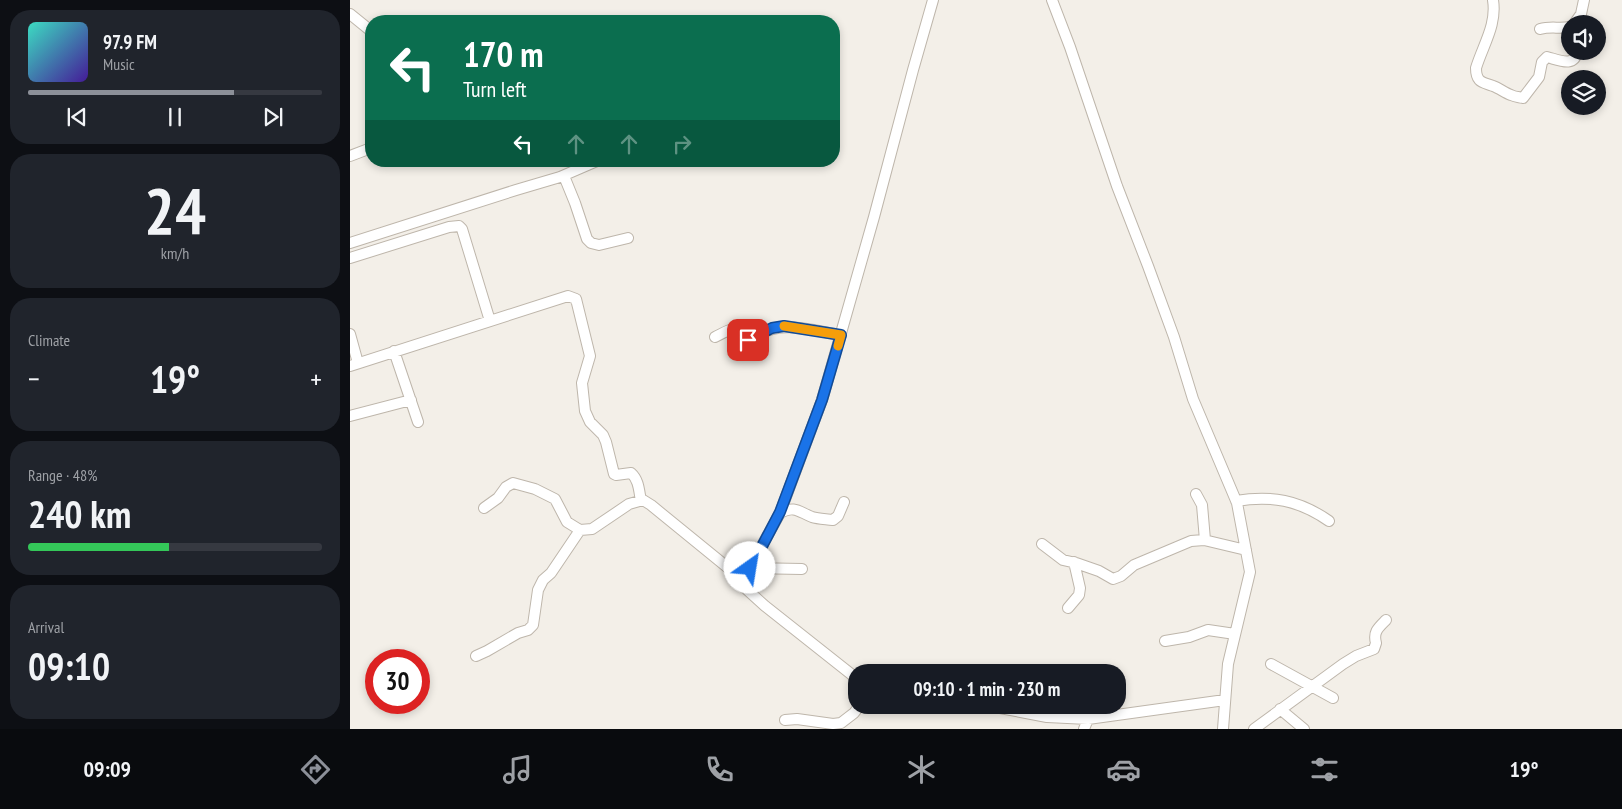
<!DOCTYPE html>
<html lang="en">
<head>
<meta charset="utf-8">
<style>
	body { margin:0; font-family:"PT Sans Narrow",sans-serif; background:#20242c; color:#f1f3f6; height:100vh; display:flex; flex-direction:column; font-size:19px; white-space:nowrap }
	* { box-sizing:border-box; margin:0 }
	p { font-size:16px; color:#9ea1a6 }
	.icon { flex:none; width:28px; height:28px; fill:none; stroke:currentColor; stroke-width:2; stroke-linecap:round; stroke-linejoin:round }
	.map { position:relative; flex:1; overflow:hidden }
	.drawer { display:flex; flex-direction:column; gap:10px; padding:10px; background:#0d0f14; width:350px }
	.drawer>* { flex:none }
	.banner { position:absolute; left:15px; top:15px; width:475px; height:152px; border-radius:20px; box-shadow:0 2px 8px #0003; background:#0b6e4f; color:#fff; overflow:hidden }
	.buttons { position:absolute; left:1211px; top:15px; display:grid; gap:10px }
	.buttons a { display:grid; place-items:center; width:45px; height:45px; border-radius:50%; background:#171b24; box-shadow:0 2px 8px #0003; font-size:25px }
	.speed { position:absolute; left:15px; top:649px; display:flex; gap:10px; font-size:25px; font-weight:700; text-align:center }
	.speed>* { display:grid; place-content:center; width:65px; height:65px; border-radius:50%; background:#171b24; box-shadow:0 2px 8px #0003; line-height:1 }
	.speed .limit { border:8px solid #d22; background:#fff; color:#111 }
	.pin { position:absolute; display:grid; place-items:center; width:42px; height:42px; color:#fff; margin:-21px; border-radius:10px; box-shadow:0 2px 8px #0006 }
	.me { position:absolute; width:55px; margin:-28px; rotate:32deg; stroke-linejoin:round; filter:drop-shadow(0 0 4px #0008) }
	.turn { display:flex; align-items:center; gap:18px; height:105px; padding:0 15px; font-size:22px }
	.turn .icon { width:65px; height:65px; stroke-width:2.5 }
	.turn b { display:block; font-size:35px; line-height:42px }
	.lanes { display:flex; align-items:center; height:48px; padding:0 15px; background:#0003; justify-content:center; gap:25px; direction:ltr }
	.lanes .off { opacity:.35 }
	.big { font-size:38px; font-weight:700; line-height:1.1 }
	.drawer .card { flex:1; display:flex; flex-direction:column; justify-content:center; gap:8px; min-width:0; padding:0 18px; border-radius:20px; background:#20242c }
	.drawer .dial { align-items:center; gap:0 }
	.dial b { font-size:65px; line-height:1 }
	.song { display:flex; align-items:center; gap:15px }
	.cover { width:60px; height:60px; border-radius:8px; background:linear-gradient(135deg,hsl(170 70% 55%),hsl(260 70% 35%)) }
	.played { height:5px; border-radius:2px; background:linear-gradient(90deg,#8c9099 70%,#363941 70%) }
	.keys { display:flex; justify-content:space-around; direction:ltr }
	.heat { display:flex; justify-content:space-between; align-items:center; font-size:28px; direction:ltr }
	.charge { height:8px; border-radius:4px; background:linear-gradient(90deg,#34c759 48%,#363941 0) }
	.trip { position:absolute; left:498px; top:664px; width:278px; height:50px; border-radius:20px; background:#171b24; box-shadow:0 2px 8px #0003; font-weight:700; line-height:50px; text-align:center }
	.tabs { display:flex; height:80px; justify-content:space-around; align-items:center; background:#090b0e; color:#9ea1a6 }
	.tabs .icon { width:35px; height:35px }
	.tabs .current { color:#8c9099 }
	.tabs b { font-size:22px; color:#f1f3f6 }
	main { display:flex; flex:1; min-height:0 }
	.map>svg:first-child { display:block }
</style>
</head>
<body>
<main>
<section class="drawer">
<div class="card">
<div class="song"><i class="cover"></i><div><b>97.9 FM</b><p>Music</p></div></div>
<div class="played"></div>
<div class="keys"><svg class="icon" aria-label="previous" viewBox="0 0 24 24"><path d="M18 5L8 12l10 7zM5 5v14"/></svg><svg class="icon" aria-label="pause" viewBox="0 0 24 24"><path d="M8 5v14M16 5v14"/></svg><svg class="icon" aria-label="next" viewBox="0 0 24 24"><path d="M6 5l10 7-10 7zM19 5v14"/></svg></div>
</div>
<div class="card dial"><b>24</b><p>km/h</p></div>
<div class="card"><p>Climate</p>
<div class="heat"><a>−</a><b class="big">19°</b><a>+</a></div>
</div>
<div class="card"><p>Range · 48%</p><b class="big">240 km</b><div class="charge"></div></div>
<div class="card"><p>Arrival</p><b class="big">09:10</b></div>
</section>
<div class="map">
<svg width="1272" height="729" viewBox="0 0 1272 729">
	<rect width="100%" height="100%" fill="#f3efe8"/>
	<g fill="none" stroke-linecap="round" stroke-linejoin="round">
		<defs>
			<path id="minor" d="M702,0L720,47L767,186L798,266L824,337L843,399L887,503L900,572L878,664L873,729
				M1143,0C1147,25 1133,45 1126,68C1126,83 1133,82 1143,86C1149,88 1155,93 1161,95C1165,97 1169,97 1173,98L1189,77L1192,62L1197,57C1209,60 1225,68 1227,51
				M0,14L21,31
				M1224,24L1231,14L1234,0
				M1190,29C1201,26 1209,29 1220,27
				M0,156L21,148
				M214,176L225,203L237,239L241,243L249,245L278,238
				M0,243L166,190L210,177L247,161
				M0,258L99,227L109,226L112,229L140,321
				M0,334L8,363
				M365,337C374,333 383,325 391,333C395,337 396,339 401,340C427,318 460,330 491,335
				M44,351L68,422
				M0,366L218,296L226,299L240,356L232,383L235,411L240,422L253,435L256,442L264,474L266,475L281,473C289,480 289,491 291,501
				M0,416L61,400
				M846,494L852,505L855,540
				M886,501C921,495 949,500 979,521
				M134,508L148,498L156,487L163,483L185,489L205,499L217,522L230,530L242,529L279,504L293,500L301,505L393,580
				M430,513C445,505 449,512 462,517C468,519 476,519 483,520L488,516L494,502
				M692,544L713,560L726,563L749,571L763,579L771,576L784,565L841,541L854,540L896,550
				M400,568L452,569
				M718,608L729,595L730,588L724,562
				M815,641L839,637L858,630L885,634
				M126,656L137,651L168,633L178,630L183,625L188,590L193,580L201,573L230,530
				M921,664L983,698
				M506,678L415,606L393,586V580L430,513L472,400L524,217L563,70L583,0
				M634,705L697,717L738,719L875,700
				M930,709L954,729
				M435,720L447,719L483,724L491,723L504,713L510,705
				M734,729L738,719
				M904,729L993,664L1006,656L1024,649L1026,643C1023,632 1028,628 1036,620"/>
		</defs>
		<!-- minor casing -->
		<use href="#minor" stroke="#beb6ab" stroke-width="12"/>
		<!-- minor -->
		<use href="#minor" stroke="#fff" stroke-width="10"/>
	</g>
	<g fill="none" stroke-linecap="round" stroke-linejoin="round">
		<defs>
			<path id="route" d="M398,340L422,328L434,326L491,335L472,400L430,512L408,554L400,568"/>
		</defs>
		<!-- route casing -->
		<use href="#route" stroke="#114b97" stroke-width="12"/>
		<!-- route -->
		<use href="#route" stroke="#1a73e8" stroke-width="9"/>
		<!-- slow -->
		<path stroke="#f59e0b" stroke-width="9" d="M434,326L491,335L488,346"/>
	</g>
</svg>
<div class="buttons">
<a><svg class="icon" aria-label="sound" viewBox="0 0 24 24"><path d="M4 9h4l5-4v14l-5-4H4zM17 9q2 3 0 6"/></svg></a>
<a><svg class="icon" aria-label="layers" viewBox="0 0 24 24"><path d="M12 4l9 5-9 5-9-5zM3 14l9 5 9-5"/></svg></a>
</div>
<div class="speed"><div class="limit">30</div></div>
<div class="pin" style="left:398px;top:340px;background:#d93025"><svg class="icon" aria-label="arrive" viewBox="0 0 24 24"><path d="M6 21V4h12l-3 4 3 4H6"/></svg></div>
<svg class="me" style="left:400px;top:568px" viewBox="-20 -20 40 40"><circle r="19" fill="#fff"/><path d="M0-13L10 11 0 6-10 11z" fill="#1a73e8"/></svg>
<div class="trip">09:10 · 1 min · 230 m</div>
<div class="banner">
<div class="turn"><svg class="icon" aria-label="left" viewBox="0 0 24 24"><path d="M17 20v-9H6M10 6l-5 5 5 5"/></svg><div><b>170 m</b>Turn left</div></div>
<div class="lanes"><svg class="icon" aria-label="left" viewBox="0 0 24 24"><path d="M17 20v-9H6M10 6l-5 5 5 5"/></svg><svg class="icon off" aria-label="ahead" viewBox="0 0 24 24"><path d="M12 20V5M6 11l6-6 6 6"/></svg><svg class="icon off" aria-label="ahead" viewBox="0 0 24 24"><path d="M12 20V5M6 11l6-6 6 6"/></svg><svg class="icon off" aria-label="right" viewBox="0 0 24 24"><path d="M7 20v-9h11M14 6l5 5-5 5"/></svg></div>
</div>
</div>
</main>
<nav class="tabs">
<b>09:09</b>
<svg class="icon current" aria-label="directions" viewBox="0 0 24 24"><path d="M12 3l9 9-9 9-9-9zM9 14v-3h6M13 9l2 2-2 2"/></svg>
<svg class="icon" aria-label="music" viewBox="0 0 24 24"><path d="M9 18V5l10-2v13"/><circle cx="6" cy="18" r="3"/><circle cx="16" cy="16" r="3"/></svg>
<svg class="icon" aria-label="phone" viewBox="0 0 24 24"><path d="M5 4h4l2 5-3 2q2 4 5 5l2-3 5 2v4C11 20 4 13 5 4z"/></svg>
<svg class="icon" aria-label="climate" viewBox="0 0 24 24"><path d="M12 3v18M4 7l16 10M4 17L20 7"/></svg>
<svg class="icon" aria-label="car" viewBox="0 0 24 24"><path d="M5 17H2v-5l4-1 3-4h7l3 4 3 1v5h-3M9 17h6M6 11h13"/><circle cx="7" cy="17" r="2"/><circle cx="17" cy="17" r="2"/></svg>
<svg class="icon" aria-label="filters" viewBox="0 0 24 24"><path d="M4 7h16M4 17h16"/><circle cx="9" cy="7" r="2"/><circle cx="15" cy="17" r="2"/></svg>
<b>19°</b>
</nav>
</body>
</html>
